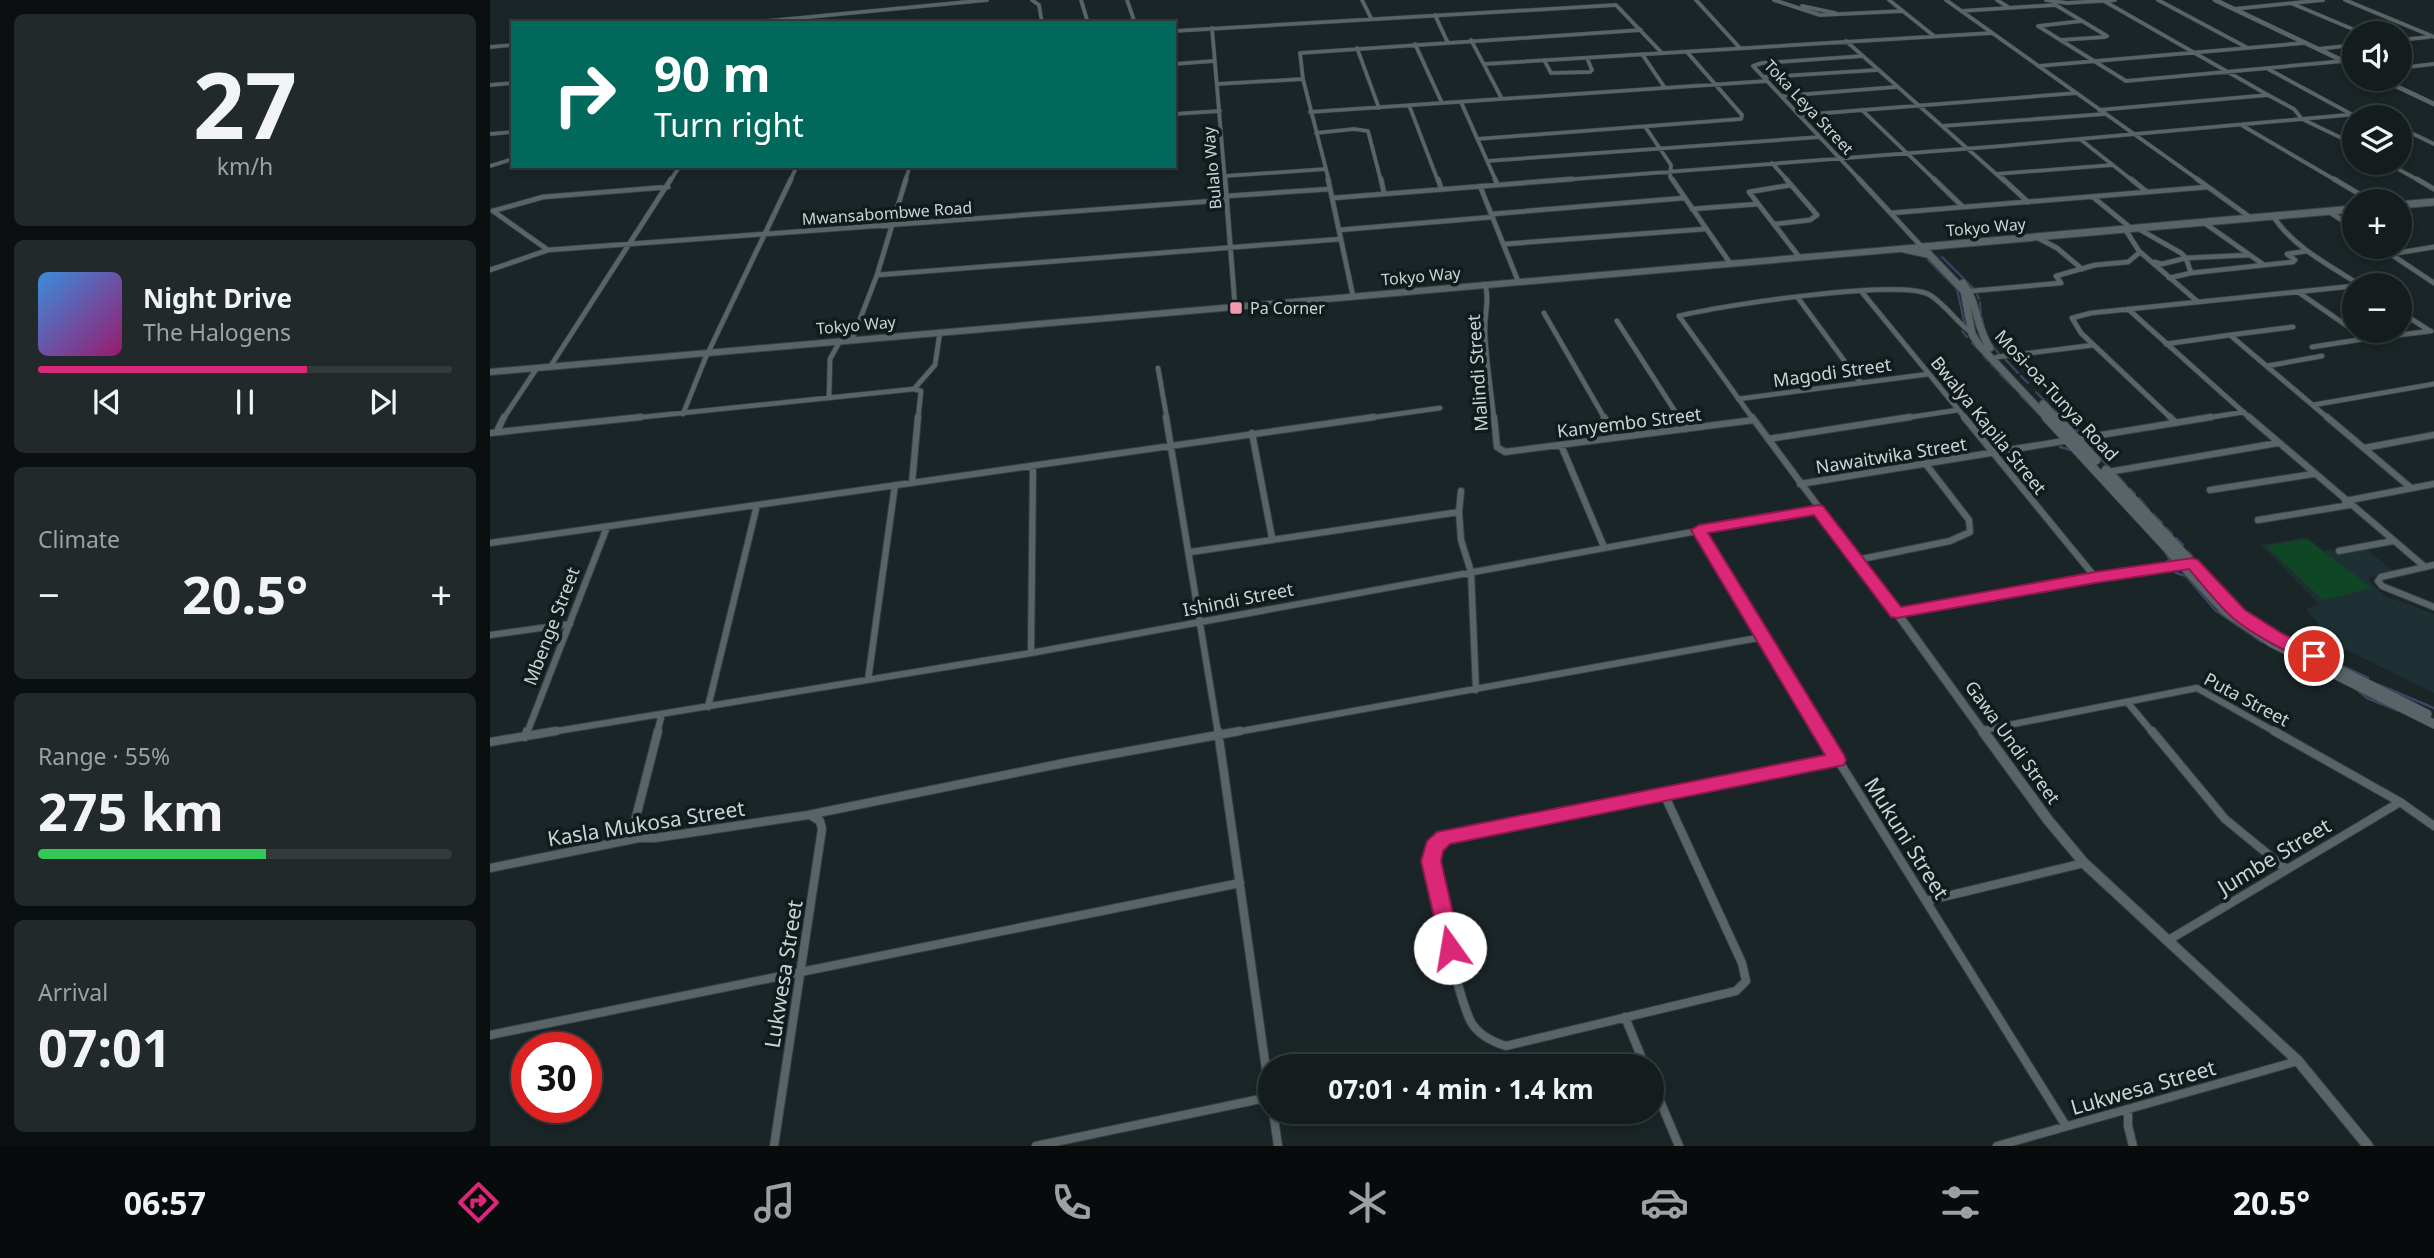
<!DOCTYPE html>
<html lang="en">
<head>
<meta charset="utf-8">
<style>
	body { margin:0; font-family:"Noto Sans",sans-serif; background:#21292a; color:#f1f3f6; height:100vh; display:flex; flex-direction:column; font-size:26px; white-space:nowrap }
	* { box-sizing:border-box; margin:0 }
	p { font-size:23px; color:#9da1a4 }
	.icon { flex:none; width:38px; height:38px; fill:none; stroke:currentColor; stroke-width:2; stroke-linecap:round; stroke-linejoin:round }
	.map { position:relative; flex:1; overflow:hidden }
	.drawer { display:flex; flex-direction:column; gap:14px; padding:14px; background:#0b0f10; width:490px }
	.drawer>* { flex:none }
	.guide { position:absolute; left:21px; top:21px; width:665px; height:147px; border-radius:0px; box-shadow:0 4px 10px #0003,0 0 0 2px #333a3b; background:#00695c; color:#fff; overflow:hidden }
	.tools { position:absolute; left:1852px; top:21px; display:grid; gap:14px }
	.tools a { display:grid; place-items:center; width:70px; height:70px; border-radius:50%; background:#141c1d; box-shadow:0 4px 10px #0003,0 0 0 2px #333a3b; font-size:35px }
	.speed { position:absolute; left:21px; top:1032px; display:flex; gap:14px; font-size:35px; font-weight:700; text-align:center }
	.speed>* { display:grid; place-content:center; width:91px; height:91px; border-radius:50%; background:#141c1d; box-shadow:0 4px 10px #0003,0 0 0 2px #333a3b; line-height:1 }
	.speed .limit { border:10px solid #d22; background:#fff; color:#111 }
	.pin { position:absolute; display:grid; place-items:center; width:60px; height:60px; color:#fff; margin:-30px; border:4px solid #fff; border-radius:50%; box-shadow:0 2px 7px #0007 }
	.me { position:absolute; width:77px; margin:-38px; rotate:347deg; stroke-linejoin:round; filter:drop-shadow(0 0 5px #0008) }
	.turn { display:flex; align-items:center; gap:24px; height:147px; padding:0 28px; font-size:32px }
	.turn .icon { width:91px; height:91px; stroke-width:2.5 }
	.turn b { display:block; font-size:49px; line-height:60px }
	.big { font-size:52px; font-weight:700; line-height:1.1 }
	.drawer .card { flex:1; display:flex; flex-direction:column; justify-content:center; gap:10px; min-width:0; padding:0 24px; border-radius:10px; background:#21292a }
	.drawer .dial { align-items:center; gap:0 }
	.dial b { font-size:91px; line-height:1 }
	.song { display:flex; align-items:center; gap:21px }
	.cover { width:84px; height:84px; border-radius:10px; background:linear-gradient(135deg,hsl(210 70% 55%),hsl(320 70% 35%)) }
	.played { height:7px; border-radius:4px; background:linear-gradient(90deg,#db2777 65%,#333a3b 65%) }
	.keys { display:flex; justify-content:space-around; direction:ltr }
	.heat { display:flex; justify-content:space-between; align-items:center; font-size:38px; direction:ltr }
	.charge { height:10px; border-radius:5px; background:linear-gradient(90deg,#34c759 55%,#333a3b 0) }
	.trip { position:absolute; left:768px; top:1054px; width:406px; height:70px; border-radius:35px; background:#141c1d; box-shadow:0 4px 10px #0003,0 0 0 2px #333a3b; font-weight:700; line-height:70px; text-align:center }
	.tab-bar { display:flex; height:112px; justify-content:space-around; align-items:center; background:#080b0c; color:#9da1a4 }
	.tab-bar .icon { width:49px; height:49px }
	.tab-bar .active { color:#db2777 }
	.tab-bar b { font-size:32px; color:#f1f3f6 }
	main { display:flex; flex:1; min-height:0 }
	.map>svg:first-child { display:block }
</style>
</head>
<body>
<main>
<section class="drawer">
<div class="card dial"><b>27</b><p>km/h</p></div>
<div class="card">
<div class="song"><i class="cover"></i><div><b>Night Drive</b><p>The Halogens</p></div></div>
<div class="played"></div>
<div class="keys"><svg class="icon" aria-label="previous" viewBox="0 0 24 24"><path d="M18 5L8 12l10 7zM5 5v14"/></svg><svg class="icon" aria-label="pause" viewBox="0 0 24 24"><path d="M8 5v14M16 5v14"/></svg><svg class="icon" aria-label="next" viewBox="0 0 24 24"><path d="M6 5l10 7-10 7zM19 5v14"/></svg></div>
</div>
<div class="card"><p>Climate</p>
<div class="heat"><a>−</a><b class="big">20.5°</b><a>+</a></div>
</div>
<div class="card"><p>Range · 55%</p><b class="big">275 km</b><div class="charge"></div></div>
<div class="card"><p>Arrival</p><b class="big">07:01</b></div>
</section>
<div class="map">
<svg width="1944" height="1146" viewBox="0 0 1944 1146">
	<rect width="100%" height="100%" fill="#1a2527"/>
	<!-- built -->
	<path fill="#1e3034" d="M1816,537L1834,551L1843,549L1849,553L1876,548L1903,571L1880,577L1879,581L1893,595L1944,614V693L1836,640L1834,631L1816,609L1829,604L1771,545Z"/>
	<!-- green -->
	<path fill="#0f4725" d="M1817,539L1882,588L1833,600L1776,546Z"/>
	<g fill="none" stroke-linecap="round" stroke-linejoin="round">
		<!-- stream-far1 -->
		<path stroke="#414365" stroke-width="2" d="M1452,257L1484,289
			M1438,260L1467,289L1475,326
			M1487,294L1489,299
			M1490,302L1491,314
			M1492,318L1494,327
			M1472,331L1477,337
			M1482,343L1490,351
			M1502,345L1509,354
			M1493,355L1498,361
			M1515,359L1528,373
			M1501,364L1508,371
			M1510,374L1524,388
			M1531,376L1538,383
			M1546,392L1559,405
			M1530,395L1543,408
			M1563,409L1568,414"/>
		<!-- stream -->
		<path stroke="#414365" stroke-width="2.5" d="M1582,429L1593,432
			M1602,440L1599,446L1602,449
			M1570,447L1581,450
			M1608,456L1620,468
			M1626,474L1636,485
			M1640,489L1645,494
			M1649,498L1659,510
			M1663,514L1672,523
			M1676,528L1682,534
			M1686,538L1693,545
			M1697,551L1702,556
			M1675,552L1680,560L1676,562
			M1706,561L1713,569
			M1686,573L1696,576L1725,610L1772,642
			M1846,663L1878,678
			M1887,684L1944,708
			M1866,689L1877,698L1909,711"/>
		<defs>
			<path id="minor-far3" d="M542,0L549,5L552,23
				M591,0L598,23
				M637,0L645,23
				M872,0L881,18
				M1206,0L1249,47
				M1284,0L1330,15L1413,11
				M1399,0L1444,36
				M1456,0L1710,181
				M1507,0L1518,7
				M1556,0L1577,3L1625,0
				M1668,0L1756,47
				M1855,0L1944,37
				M1564,4L1617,36L1615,37
				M1803,4L1872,33
				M1312,6L1345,13
				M1744,9L1833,0
				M1471,11L1565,5
				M945,15L957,41
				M257,23L497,0
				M1548,26L1636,81L1854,61
				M1548,26L1592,21
				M722,28L735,181
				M684,31L1126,5L1171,52
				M981,40L1012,99
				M1571,40L1615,37
				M1909,40L1939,37
				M1356,41L1514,181
				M925,44L952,103
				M0,47L23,45
				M867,48L889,108
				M1828,49L1864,45
				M1152,54L1175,88
				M1054,60L1061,73L1100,72L1102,70L1097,58
				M684,64L724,61
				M994,64L1502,33
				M1548,66L1814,43
				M1909,68L1944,64
				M1778,69L1861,114
				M1274,77L1387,70
				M727,84L813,79
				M0,85L23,83
				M1778,95L1804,109L1812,119L1864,144
				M1292,96L1406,87
				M971,102L1006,181
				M919,105L948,181
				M1372,110L1446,181
				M1609,110L1778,95L1614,1
				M820,112L1277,81
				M684,114L730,111
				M1310,115L1587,93
				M1452,126L1615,114
				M1753,126L1847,181
				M1909,127L1944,144
				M1156,128L1181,165L1180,177L1183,181
				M826,133L864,129L878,131L891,181
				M0,134L23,132
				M987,139L1251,119L1252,115L1197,52
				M1590,139L1643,181
				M997,161L1330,137
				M1282,163L1298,181
				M1897,163L1930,181
				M0,166L23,159
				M1506,174L1623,165
				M735,176L836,169
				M180,181L190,166
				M300,181L307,166
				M415,181L420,166
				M839,181L813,79L810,53L1151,30
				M1059,181L1512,146L1878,113L1888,117
				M1371,181L1263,66L1272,63L1373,56"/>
			<path id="minor-far2" d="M735,179L745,306
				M838,179L863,296
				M891,179L894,193
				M948,179L951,188
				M1005,179L1007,184
				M1182,179L1240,263
				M1369,179L1432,247
				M1444,179L1473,207
				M1513,179L1538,202
				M1641,179L1657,192
				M1707,179L1761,218
				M1844,179L1881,201
				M1927,179L1944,189
				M1301,185L1259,192L1310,258
				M990,186L1028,281
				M737,196L840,189
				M1603,197L1642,229
				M843,198L1082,179
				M1202,209L1268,204
				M3,211L53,197L178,187
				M3,211L58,250
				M1838,211L1864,228
				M1401,213L1718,187
				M1002,214L1194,198
				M1783,216C1803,247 1839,265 1870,285
				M1713,222L1774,265
				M1285,224L1320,220L1327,215L1296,179
				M1647,228L1691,253L1696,258L1701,273
				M1635,229L1649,251L1708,302
				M849,230L1003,217
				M1546,237L1567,248L1592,269
				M1015,244L1215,229
				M1890,247L1944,283
				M1901,254L1944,247
				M1664,262L1672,264L1696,258L1759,255
				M0,270L58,250L737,200
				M387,275L851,239
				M1679,278L1701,273L1803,262L1805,260L1797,254L1817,251
				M995,284C1000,300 994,315 995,332C996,361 1001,390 1004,419
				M1371,291L1476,419
				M1481,291L1571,283L1566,276L1605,265L1638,262L1649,253
				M1808,292L1876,339L1941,331
				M1308,298L1370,382
				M1638,309L1761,419
				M1909,311L1940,331
				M1054,313L1115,419
				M1127,321L1190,419
				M1740,335L1803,327
				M362,340L387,275L416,179
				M1676,344L1740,335L1839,419
				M1822,347L1874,339
				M1507,357L1604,345
				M1777,366L1832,356
				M60,367L181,179
				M668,368L677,419
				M424,389L431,391L428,419
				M339,398L340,359L350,341
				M1248,399L1439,374
				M1823,405L1944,384
				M193,414L215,359L301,179
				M13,419L47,368
				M134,419L424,389L445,365L450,332
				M872,419L950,408
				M1263,419L1189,316C1226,306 1412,278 1440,295C1456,305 1468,324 1484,335
				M1408,419L1468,410
				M1682,419L1591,333L1582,318L1601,313L1864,286
				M1710,419L1754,412"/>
			<path id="minor-far1" d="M676,417L728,733
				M1004,417L1007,447L1015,452L1264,420
				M1114,417L1125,437
				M1189,417L1196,429
				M1262,417L1407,613
				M1474,417L1605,577
				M1680,417L1686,423
				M1759,417L1935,567
				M1837,417L1921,488
				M7,431L14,417
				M0,433L151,417
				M762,433L782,538
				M1278,439L1420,417
				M1071,445L1114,547
				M1874,448L1944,435
				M1618,472L1788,443
				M422,483L428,417
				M1310,484L1721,417
				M1720,490L1823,474
				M1855,501L1944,484
				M969,512L971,540L981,572L986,690
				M1768,520L1860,505
				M1209,530L1331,733
				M0,543L884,417
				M1849,551L1903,541
				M701,552L969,512L971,491
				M1367,560L1460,541L1480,532L1479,520L1435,463
				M1944,565L1891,577L1888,581L1892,586L1944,607
				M0,635L80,624
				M541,653L543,467
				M378,680L405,485
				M1638,703L1663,733
				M218,707L267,505
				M1493,730L1707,688L1787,733
				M37,733L117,527
				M55,733L541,653L1328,509
				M167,733L172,714
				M741,733L1273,637"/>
			<path id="minor" d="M728,731L780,1097
				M1330,731L1576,1126
				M1662,731L1735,819L1796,869
				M1784,731L1910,802L1944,826
				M35,737L37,731
				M0,742L66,731
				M1174,794L1252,963L1256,981L1246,991L1016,1046C1003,1042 988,1034 981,1022C969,1000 935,864 944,846L954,838Z
				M1174,794L1347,760
				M149,838L144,831V825L168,731
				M0,868L149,838H165L318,815L579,762L750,731
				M1436,901L1594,863
				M1677,941L1910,802
				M1135,1017L1155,1066
				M0,1035L750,883
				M1162,1082L1189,1146
				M1638,1109V1126L1643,1146
				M783,1111L788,1146
				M284,1146L332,829L330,821L320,815
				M546,1146L780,1097
				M1507,1146L1808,1061"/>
			<path id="tertiary-far3" d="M1725,0L1864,66
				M1891,79L1944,104"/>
			<path id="tertiary-far2" d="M0,372L1432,247"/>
			<path id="tertiary-far1" d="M1494,733L1407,613L1605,577L1698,564"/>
			<path id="tertiary" d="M1493,731L1558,820L1594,863L1808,1061L1878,1146"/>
			<path id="secondary-far1" d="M1909,205L1944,202
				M1432,247L1474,291L1482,334L1489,345L1558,419
				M1432,247L1864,209
				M1414,249L1437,254
				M1473,283C1488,303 1486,328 1500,348
				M1553,404L1567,419"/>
			<path id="secondary" d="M1556,417L1735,611L1782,643L1944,724
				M1566,417L1606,460
				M1616,470L1749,614L1787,638L1937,714"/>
		</defs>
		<!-- minor-far3 casing -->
		<use href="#minor-far3" stroke="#394143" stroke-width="4.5"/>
		<!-- minor-far2 casing -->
		<use href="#minor-far2" stroke="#394143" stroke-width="6"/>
		<!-- minor-far1 casing -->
		<use href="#minor-far1" stroke="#394143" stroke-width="8"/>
		<!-- minor casing -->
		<use href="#minor" stroke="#394143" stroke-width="10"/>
		<!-- tertiary-far3 casing -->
		<use href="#tertiary-far3" stroke="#394143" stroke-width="5"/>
		<!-- tertiary-far2 casing -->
		<use href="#tertiary-far2" stroke="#394143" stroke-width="8"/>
		<!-- tertiary-far1 casing -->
		<use href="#tertiary-far1" stroke="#394143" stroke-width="10"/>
		<!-- tertiary casing -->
		<use href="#tertiary" stroke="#394143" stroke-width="12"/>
		<!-- secondary-far1 casing -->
		<use href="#secondary-far1" stroke="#394143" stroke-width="9"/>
		<!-- secondary casing -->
		<use href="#secondary" stroke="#394143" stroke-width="10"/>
		<!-- minor-far3 -->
		<use href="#minor-far3" stroke="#586467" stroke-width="3.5"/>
		<!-- minor-far2 -->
		<use href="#minor-far2" stroke="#586467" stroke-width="4.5"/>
		<!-- minor-far1 -->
		<use href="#minor-far1" stroke="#586467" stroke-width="6"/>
		<!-- minor -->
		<use href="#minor" stroke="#586467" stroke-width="8"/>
		<!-- tertiary-far3 -->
		<use href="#tertiary-far3" stroke="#586467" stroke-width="4.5"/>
		<!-- tertiary-far2 -->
		<use href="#tertiary-far2" stroke="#586467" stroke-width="6"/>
		<!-- tertiary-far1 -->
		<use href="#tertiary-far1" stroke="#586467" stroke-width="8"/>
		<!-- tertiary -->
		<use href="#tertiary" stroke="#586467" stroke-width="10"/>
		<!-- secondary-far1 -->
		<use href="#secondary-far1" stroke="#586467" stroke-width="7"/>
		<!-- secondary -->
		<use href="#secondary" stroke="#586467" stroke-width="9"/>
	</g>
	<!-- route -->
	<path fill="#db2777" stroke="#8e194d" stroke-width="2" d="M1328,505L1333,506L1411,607L1605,572L1703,558L1708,560L1755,610L1793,634L1830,652L1833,656L1830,661C1814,665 1757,630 1743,618C1727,604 1713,585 1699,569L1605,583L1407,618L1401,617L1324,515L1218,533L1354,755L1356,760L1354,765L960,844L953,851L951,861L971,948L968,955L960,958L953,955L931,861L937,841L947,832L1335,755L1201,530L1209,525Z"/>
	<!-- markers -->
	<rect fill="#f19ab1" stroke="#111b1d" stroke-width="2.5" x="739" y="301" width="14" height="14" rx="3.5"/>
	<g text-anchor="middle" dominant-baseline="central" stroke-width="7" stroke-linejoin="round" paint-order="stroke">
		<!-- far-street labels -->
		<g font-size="16" fill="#ccd3d4" stroke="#111b1d">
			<text transform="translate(1319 107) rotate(47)">Toka Leya Street</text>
			<text transform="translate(722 168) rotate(-95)">Bulalo Way</text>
			<text transform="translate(397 213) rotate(-4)">Mwansabombwe Road</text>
			<text transform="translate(1496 227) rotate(-5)">Tokyo Way</text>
			<text transform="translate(931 276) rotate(-5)">Tokyo Way</text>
			<text transform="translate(366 325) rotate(-5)">Tokyo Way</text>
		</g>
		<!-- far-poi labels -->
		<g font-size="16" fill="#ccd3d4" stroke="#111b1d" text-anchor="start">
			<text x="760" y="308">Pa Corner</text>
		</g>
		<!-- street labels -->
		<g font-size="18" fill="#ccd3d4" stroke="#111b1d">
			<text transform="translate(1342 372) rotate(-8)">Magodi Street</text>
			<text transform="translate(987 373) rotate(-94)">Malindi Street</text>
			<text transform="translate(1567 395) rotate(47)">Mosi-oa-Tunya Road</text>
			<text transform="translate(1139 422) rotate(-7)">Kanyembo Street</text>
			<text transform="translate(1499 425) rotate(51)">Bwalya Kapila Street</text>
			<text transform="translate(1401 455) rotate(-9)">Nawaitwika Street</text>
			<text transform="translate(748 599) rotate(-11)">Ishindi Street</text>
			<text transform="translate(61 626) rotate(-69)">Mbenge Street</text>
			<text transform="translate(1757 699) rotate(28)">Puta Street</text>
			<text transform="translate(1523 742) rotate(54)">Gawa Undi Street</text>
		</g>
		<!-- near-street labels -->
		<g font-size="21" fill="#ccd3d4" stroke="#111b1d">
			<text transform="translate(156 823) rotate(-9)">Kasla Mukosa Street</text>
			<text transform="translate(1417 838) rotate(58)">Mukuni Street</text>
			<text transform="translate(1784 856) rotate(-31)">Jumbe Street</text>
			<text transform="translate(293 974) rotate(-81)">Lukwesa Street</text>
			<text transform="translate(1653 1087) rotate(-16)">Lukwesa Street</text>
		</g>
	</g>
</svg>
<div class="tools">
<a><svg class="icon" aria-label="sound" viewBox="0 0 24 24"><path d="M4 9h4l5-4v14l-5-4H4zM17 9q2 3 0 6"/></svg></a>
<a><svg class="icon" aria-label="layers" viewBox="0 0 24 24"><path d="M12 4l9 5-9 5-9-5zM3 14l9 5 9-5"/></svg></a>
<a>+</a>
<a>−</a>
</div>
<div class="speed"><div class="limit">30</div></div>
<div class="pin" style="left:1824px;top:656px;background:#d93025"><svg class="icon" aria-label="arrive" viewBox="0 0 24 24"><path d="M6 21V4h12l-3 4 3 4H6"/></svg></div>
<svg class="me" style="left:960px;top:948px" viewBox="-20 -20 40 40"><circle r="19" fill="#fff"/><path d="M0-13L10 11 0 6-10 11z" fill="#db2777"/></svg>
<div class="trip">07:01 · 4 min · 1.4 km</div>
<div class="guide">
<div class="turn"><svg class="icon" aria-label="right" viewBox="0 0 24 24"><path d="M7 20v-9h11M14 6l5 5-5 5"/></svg><div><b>90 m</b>Turn right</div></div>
</div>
</div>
</main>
<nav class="tab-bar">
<b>06:57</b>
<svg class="icon active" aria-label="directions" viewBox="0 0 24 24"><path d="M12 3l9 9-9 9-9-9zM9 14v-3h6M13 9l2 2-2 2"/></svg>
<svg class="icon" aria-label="music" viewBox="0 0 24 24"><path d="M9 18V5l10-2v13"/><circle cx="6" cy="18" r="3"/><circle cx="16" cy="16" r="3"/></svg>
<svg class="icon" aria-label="phone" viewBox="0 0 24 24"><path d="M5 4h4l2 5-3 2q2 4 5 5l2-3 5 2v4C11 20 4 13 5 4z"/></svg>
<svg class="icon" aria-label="climate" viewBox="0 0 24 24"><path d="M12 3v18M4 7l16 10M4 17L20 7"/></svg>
<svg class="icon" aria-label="car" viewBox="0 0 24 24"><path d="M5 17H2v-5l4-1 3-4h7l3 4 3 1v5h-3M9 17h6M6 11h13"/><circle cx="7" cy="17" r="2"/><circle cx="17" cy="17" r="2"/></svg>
<svg class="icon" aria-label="filters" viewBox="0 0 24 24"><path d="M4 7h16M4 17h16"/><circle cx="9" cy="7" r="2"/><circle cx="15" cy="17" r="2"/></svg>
<b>20.5°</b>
</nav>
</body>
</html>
